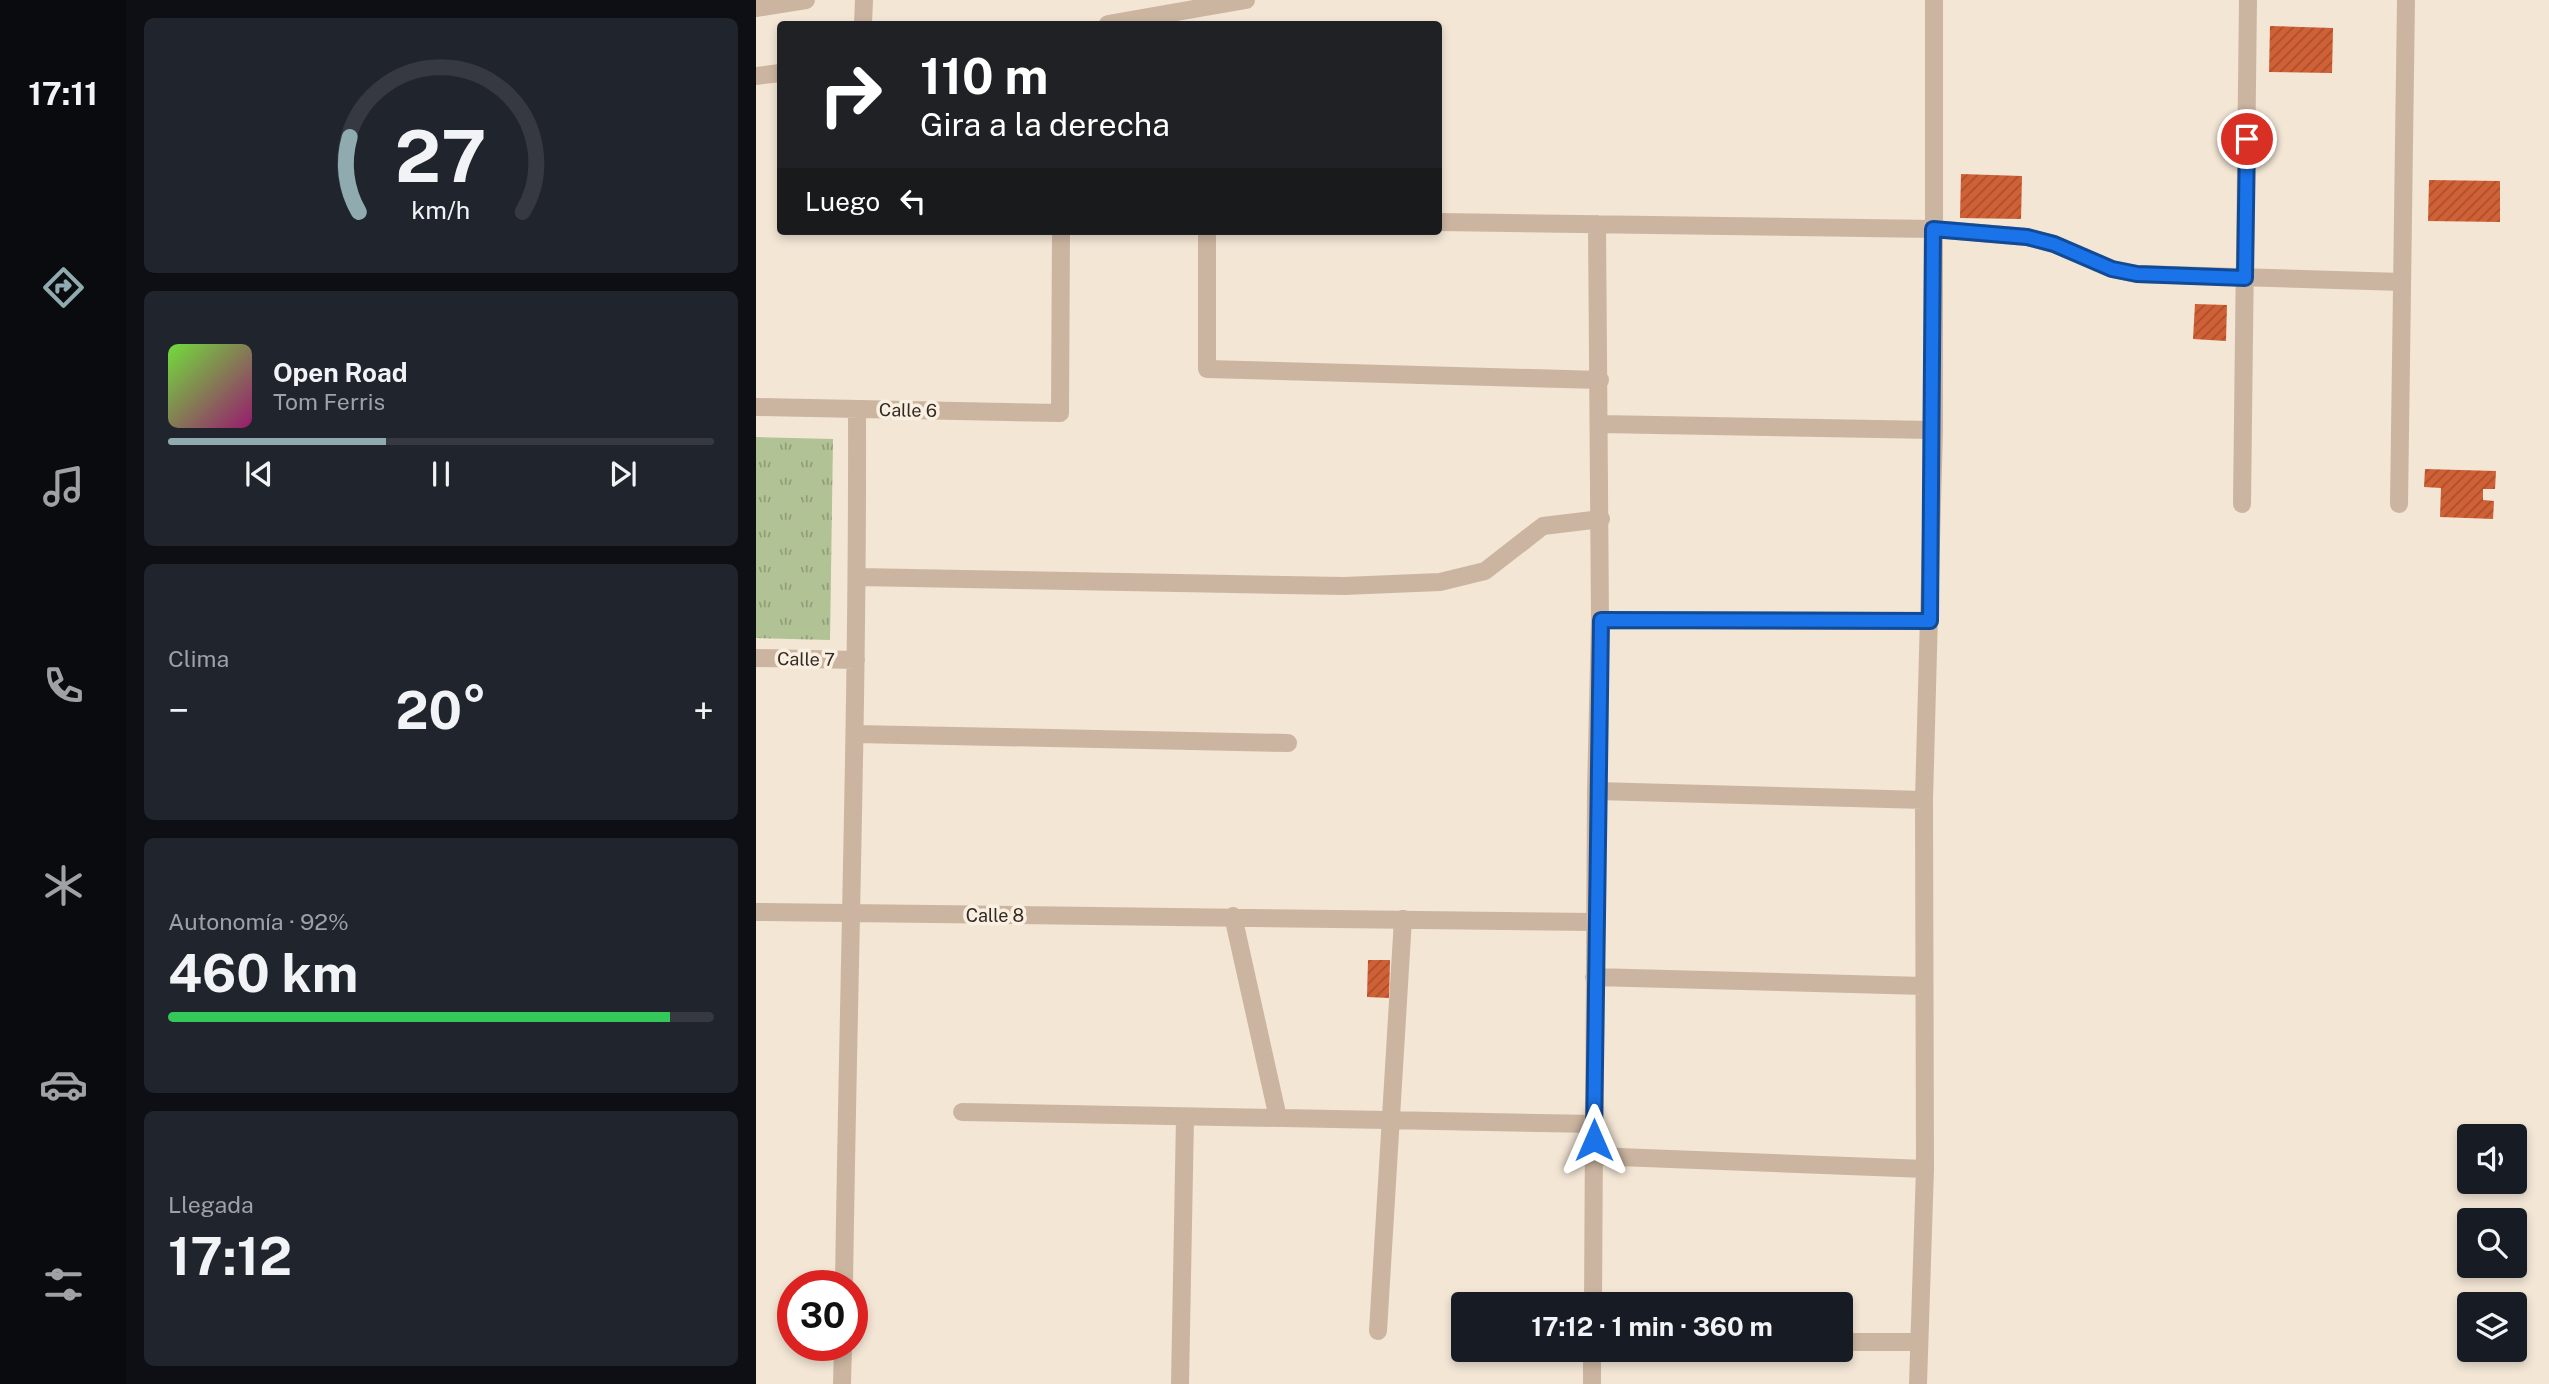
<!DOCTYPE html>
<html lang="es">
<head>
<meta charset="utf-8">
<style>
	body { margin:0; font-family:"Public Sans",sans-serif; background:#20242c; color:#f1f3f6; height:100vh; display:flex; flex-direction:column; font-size:26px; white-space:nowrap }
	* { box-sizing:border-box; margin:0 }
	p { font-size:23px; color:#9ea1a6 }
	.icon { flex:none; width:38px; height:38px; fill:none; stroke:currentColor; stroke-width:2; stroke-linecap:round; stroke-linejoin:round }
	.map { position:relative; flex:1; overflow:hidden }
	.side { display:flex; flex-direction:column; gap:18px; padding:18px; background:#0d0f14; width:630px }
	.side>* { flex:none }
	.guide { position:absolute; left:21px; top:21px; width:665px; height:214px; border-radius:7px; box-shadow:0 4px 10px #0003; background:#202124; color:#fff; overflow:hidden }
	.controls { position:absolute; left:1701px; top:1124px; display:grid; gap:14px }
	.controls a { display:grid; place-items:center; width:70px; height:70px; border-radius:7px; background:#171b24; box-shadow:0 4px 10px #0003; font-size:35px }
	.speed { position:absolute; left:21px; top:1270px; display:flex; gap:14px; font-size:35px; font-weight:700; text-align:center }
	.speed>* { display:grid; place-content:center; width:91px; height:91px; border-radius:50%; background:#171b24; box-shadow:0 4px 10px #0003; line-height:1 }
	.speed .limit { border:10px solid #d22; background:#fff; color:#111 }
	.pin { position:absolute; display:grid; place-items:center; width:60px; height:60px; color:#fff; margin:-30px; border:4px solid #fff; border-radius:50%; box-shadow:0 2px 7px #0007 }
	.me { position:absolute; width:77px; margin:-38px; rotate:0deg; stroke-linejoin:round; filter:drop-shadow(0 0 5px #0008) }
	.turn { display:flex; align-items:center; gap:24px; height:147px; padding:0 28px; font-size:32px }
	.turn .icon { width:91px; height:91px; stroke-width:2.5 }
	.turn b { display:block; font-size:49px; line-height:60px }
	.then { display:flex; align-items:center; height:66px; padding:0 28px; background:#0003; gap:14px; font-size:26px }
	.big { font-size:52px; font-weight:700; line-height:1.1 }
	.side .widget { flex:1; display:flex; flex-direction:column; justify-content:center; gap:10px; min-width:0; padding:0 24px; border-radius:10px; background:#20242c }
	.side .dial { align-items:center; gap:0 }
	.dial svg { height:182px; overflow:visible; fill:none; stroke:#363941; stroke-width:7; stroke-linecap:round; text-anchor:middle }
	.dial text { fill:#f1f3f6; stroke:none }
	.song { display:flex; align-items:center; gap:21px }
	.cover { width:84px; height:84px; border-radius:10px; background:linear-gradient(135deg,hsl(100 70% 55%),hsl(320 70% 35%)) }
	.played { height:7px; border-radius:4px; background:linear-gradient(90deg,#8fabaf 40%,#363941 40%) }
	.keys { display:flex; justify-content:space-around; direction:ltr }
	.heat { display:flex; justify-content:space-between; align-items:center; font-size:38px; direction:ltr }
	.charge { height:10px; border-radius:5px; background:linear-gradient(90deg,#34c759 92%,#363941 0) }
	.trip { position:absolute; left:695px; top:1292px; width:402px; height:70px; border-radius:7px; background:#171b24; box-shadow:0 4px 10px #0003; font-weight:700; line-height:70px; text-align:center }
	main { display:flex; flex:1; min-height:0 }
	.tabs { display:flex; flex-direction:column; width:126px; justify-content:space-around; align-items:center; background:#090b0e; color:#9ea1a6 }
	.tabs .icon { width:49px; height:49px }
	.tabs .current { color:#8fabaf }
	.tabs b { font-size:32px; color:#f1f3f6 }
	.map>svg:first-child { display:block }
</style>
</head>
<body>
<main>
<nav class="tabs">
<b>17:11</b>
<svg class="icon current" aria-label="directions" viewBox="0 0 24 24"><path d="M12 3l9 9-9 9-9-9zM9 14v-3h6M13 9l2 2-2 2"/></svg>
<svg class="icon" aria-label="music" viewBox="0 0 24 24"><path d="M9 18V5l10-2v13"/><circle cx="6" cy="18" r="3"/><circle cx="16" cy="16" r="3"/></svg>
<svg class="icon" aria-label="phone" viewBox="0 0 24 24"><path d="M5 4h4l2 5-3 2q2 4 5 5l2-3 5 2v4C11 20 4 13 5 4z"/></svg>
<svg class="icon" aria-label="climate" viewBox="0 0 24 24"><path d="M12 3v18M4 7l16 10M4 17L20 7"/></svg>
<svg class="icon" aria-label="car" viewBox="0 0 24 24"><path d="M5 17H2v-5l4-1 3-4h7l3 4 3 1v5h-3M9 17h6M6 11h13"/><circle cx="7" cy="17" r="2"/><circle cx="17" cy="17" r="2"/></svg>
<svg class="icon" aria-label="filters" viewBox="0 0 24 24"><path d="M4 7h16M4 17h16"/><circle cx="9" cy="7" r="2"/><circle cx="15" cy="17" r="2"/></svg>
</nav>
<section class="side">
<div class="widget dial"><svg viewBox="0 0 100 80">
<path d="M14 69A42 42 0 1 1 86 69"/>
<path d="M14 69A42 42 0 0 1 10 36" stroke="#8fabaf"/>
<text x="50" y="56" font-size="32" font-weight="700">27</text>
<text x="50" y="72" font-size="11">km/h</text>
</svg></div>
<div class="widget">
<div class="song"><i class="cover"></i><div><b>Open Road</b><p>Tom Ferris</p></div></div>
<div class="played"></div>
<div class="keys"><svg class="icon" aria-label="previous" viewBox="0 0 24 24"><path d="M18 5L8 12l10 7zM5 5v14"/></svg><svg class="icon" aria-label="pause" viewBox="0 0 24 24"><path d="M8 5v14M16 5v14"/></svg><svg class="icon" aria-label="next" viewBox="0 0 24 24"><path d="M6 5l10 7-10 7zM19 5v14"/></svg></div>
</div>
<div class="widget"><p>Clima</p>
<div class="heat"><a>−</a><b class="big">20°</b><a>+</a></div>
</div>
<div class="widget"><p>Autonomía · 92%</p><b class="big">460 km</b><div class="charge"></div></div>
<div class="widget"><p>Llegada</p><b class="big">17:12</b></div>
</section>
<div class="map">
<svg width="1793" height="1384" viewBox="0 0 1793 1384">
	<defs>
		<pattern id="grass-tufts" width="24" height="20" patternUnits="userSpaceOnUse" patternTransform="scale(1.75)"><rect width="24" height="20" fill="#b1c294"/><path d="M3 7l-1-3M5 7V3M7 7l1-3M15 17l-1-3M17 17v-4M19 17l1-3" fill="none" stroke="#919e79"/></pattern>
		<pattern id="building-hatch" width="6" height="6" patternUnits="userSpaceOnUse" patternTransform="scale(1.75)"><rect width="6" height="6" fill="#d06035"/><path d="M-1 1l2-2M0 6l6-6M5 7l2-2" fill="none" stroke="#aa4f2d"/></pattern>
	</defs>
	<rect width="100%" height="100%" fill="#f3e6d5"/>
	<!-- grass -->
	<path fill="url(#grass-tufts)" d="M0,437L77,439L74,640L0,638Z"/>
	<!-- building -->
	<path fill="url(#building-hatch)" d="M1514,26L1577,28L1576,73L1513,72Z
		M1205,174L1266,176L1265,219L1204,218Z
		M1673,180L1744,181V222L1672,221Z
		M1439,304L1471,305L1470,341L1437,339Z
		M1669,469L1740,471L1739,489H1727V500L1738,501L1737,519L1684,517L1685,488L1668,487Z
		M612,960H634L633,998L611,997Z"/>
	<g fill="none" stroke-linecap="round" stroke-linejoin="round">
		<!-- street -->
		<path stroke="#cbb5a0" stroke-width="18" d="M0,8L50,0
			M107,24L108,0
			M352,24L490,0
			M0,76L24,73
			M682,222L1177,229L1271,237L1298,244L1356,269L1381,274L1646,282
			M451,231V369L844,380
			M0,407L304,413L305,231
			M845,424L1178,430
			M1486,504L1492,0
			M1643,504L1650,0
			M102,577L588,586L684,582L729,571L787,526L845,519
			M844,620L1174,621
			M0,658L100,660
			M100,734L532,743
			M840,791L1168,800
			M0,912L839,922
			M477,916L522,1118
			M838,977L1168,986
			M206,1112L838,1124
			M837,1156L1169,1169
			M88,1286C92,994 102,702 101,409
			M837,1304L840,791L844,620L841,224
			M622,1331L647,919
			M1085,1342H1162
			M86,1384L87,1346
			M424,1384L429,1117
			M836,1384V1349
			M1162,1384L1169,1169L1168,800L1178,430V0"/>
	</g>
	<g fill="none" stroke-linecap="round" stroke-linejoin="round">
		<defs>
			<path id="route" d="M838,1140L845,620L1174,621L1177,229L1271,237L1298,244L1356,269L1381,274L1489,278L1491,139"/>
		</defs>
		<!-- route casing -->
		<use href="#route" stroke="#114b97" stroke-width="18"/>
		<!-- route -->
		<use href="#route" stroke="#1a73e8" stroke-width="12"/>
	</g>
	<g text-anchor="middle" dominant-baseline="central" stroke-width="7" stroke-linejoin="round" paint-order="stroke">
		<!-- street labels -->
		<g font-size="18" fill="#342a24" stroke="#faf0e1">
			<text transform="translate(152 410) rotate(1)">Calle 6</text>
			<text transform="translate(50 659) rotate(1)">Calle 7</text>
			<text x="239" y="915">Calle 8</text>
		</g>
	</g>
</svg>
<div class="controls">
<a><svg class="icon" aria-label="sound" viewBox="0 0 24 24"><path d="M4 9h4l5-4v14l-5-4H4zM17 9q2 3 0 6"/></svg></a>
<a><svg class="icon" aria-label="search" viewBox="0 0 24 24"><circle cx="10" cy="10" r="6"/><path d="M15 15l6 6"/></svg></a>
<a><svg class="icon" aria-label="layers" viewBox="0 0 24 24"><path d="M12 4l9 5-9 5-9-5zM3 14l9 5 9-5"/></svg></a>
</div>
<div class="speed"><div class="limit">30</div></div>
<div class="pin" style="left:1491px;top:139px;background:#d93025"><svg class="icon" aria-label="arrive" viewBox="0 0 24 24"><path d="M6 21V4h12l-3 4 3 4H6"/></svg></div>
<svg class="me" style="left:838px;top:1140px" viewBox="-20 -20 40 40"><path d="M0-17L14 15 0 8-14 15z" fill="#1a73e8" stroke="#fff" stroke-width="4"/></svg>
<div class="trip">17:12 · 1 min · 360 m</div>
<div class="guide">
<div class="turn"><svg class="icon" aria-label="right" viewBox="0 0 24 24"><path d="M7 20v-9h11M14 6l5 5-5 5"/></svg><div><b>110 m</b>Gira a la derecha</div></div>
<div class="then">Luego<svg class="icon" aria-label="left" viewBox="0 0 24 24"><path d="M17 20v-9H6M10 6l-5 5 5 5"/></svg></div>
</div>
</div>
</main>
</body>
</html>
